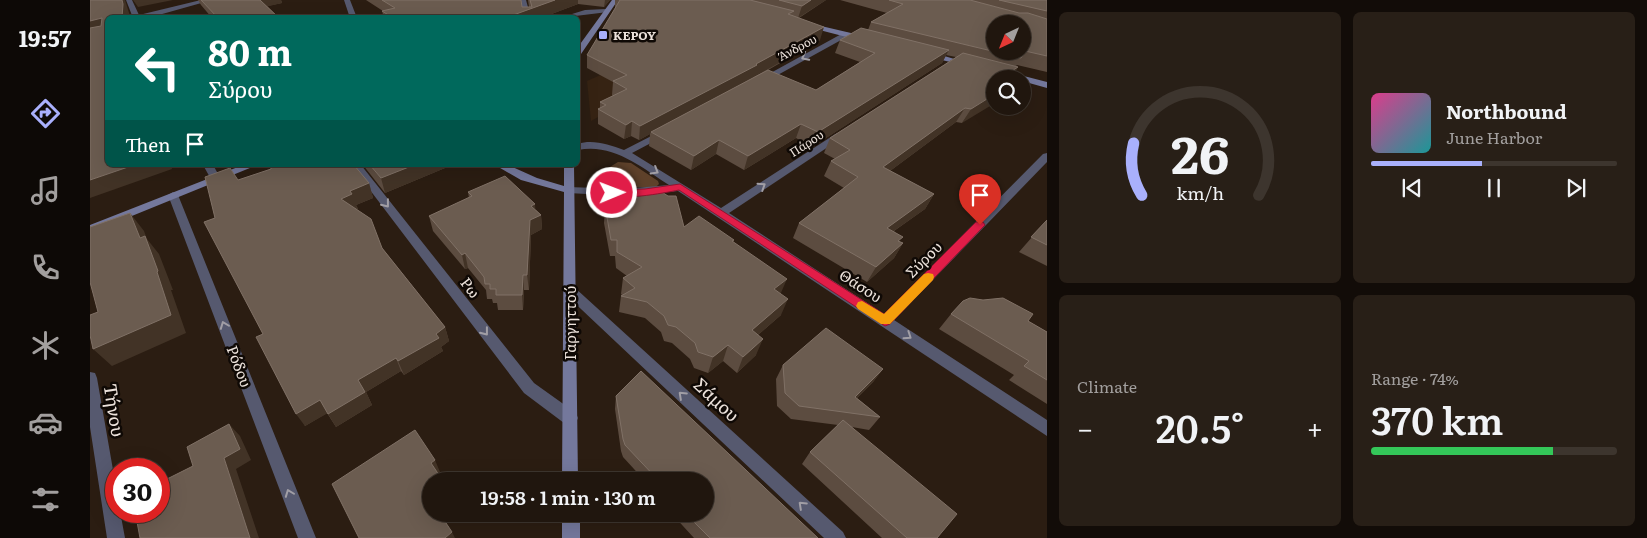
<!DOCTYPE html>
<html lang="en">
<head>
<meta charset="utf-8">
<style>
	body { margin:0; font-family:Literata,serif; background:#281f17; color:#f1f3f6; height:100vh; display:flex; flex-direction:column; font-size:19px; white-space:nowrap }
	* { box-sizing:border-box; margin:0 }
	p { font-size:16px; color:#a29f9e }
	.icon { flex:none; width:28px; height:28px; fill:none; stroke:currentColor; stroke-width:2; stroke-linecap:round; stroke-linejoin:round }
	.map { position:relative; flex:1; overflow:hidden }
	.details { display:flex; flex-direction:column; gap:12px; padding:12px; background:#120c08; width:600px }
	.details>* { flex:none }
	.hud { position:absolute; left:15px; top:15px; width:475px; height:152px; border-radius:8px; box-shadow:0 5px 20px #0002,0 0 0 1px #3d352e; background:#00695c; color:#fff; overflow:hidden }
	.needle { width:32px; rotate:223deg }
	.buttons { position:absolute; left:896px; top:15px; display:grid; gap:10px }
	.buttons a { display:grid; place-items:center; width:45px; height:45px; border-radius:50%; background:#20160e; box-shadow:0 5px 20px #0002,0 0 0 1px #3d352e; font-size:25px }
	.speed { position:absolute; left:15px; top:458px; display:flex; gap:10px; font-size:25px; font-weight:700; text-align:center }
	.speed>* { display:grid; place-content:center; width:65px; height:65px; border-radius:50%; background:#20160e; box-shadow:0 5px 20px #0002,0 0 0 1px #3d352e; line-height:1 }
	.speed .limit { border:8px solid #d22; background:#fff; color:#111 }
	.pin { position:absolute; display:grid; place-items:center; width:42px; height:42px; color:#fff; margin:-51px -21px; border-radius:50% 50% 50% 0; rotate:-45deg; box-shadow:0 0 5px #0007 }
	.pin .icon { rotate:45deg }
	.me { position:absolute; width:55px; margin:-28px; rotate:89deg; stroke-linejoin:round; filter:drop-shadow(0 0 4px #0008) }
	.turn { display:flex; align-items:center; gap:18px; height:105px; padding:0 20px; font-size:22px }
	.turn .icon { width:65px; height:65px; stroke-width:2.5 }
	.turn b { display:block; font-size:35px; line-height:42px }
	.then { display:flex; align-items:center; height:48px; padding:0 20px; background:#0003; gap:10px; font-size:19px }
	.big { font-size:38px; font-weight:600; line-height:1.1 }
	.details .card { flex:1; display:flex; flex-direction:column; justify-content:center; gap:8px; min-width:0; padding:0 18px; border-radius:8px; background:#281f17 }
	.details .dial { align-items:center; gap:0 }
	.dial svg { height:130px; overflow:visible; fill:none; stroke:#3d352e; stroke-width:7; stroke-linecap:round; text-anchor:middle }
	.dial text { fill:#f1f3f6; stroke:none }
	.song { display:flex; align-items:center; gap:15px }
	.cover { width:60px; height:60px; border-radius:8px; background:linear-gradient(135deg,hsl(330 70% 55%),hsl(180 70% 35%)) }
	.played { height:5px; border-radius:2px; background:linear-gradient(90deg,#a9b0fc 45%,#3d352e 45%) }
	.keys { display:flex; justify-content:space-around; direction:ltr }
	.heat { display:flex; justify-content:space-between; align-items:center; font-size:28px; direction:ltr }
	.charge { height:8px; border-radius:4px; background:linear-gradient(90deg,#34c759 74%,#3d352e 0) }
	.details .tiles { flex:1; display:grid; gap:12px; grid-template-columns:repeat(2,1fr) }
	.trip { position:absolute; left:332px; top:472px; width:292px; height:50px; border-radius:25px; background:#20160e; box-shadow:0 5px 20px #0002,0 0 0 1px #3d352e; font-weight:600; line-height:50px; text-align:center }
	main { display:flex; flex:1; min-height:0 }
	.menu { display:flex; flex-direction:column; width:90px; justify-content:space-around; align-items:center; background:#0d0906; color:#a29f9e }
	.menu .icon { width:35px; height:35px }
	.menu .current { color:#a9b0fc }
	.menu b { font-size:22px; color:#f1f3f6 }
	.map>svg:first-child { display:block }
</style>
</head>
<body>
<main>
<nav class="menu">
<b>19:57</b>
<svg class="icon current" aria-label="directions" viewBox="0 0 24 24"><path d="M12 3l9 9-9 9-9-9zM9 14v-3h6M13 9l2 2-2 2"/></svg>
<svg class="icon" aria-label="music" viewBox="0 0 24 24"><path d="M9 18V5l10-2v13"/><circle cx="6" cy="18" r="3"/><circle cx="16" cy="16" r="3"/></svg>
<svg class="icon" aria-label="phone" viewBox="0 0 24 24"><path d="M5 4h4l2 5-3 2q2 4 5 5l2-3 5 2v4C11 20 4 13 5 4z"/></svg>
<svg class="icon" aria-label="climate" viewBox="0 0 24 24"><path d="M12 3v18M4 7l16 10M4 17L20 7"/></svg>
<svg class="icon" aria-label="car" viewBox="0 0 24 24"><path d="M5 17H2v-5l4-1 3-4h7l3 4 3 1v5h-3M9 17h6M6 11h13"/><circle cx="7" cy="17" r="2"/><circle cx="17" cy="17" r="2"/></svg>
<svg class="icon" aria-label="filters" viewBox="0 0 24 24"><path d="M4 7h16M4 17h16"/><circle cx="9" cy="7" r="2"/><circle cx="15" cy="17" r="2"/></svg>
</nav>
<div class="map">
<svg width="957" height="538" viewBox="0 0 957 538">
	<rect width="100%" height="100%" fill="#2b1d12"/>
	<!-- built -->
	<path fill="#362313" d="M580,44L510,116L501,121L497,81Z"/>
	<!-- green -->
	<path fill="#5e412a" d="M528,162L541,163L568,181L569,184L566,187L500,188L498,184L500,179Z"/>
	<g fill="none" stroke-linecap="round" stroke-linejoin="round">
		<!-- street -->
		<path fill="#56596f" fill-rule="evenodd" d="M36,0H42L49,15L111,0H122L58,18H43Z
			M254,0H260L267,18H260Z
			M430,0H436L441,18H434Z
			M516,9L518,10V12L469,18L495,10Z
			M755,32L762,34L675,82L668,80Z
			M575,129L578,130V134L542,153L631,208L747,133H753V137L639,213L794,314L953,154L957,153V162L804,320L957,420V436L588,191L534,196L478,193L473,190L478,187L534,189L579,185C551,167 523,143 488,150V144C503,139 519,145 534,150Z
			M113,165H123L131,179L130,181H122Z
			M261,165H271L444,383L486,413L488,418L486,423L480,425L474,423L434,393Z
			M83,192L88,195L226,538H208L78,195Z
			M479,285L484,287L753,532L756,538H734L474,293L473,290L474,287Z
			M0,372L5,373L7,378L26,487V511H30L35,538H17L0,427Z"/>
		<!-- secondary -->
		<path fill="#74789c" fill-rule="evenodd" d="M522,0H528L491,54H488V47Z
			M714,22L778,37L779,39L772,41L714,26Z
			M835,52H841L881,64L877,66L835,56Z
			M906,69L957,82V88L932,81V79H922L903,74L902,72Z
			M153,165H167L0,233V225Z
			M405,165H418L447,178L474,186V165H484L488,481H472L474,192L431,180Z
			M472,514H490V538H472Z"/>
	</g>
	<!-- wall -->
	<path fill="#5c4c40" d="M108,0H191L192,3L177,6L189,18H122L111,5Z
		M276,0H431L432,7H439L438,0H520L514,7L488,4L451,18H294L292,11H293Z
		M525,0H736L709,18L730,40L664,78L726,90L770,62L745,53L750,40L778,30L781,22L797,13L750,0H957V72L927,65L926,66L928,67L920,79H905L872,123L866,122L800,171L844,194L835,209L804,231L810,242L813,243L804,258L777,282L703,238L709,223L754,188L734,176L741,161L745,159L734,153L740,138L866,57L856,55L852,63L722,147L706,138L654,170L626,154L601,170L559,146L560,134L549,140L541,136L534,139L508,124V109H510V102L523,96L522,95L523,82L497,68V55L525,9Z
		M273,165H354L355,168L295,193Z
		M181,169L279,183L283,198L266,205L268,209H266L292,248L355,327L359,341L351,347L353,351L314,375L311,371L276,392L282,405L246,427L237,413L215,426L173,334L125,218L148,180Z
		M520,190L594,227L644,240L643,242L690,294L691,315L668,335L666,355L647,373L633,361L618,373L604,368L600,359L582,343L574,341L571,332L555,318L529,312L531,296L532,295L531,294L533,278L537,276L526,268L525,256H520L514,223L516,194H520Z
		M378,192L446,210L451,215L452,229L441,235L439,290H434L433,310H408L407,303H403L402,299H397L396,290L378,268L375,269L343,231L339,216L379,198Z
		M957,220V266L929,252Z
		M861,314L938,321L957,332V404L919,380L924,375L849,329Z
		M693,365L793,369L783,382L767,398L790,417L779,430L762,427L847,538H792L712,464L720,452L748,425L701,419L687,406L686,379Z
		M526,396L728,538H604L582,514H616V481H555L533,457L531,451L525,409Z"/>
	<!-- shaded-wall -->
	<path fill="#423326" d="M32,0H35L40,16V18H32Z
		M43,0H83L48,7Z
		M168,0H191L192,3L171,8Z
		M465,0H488V4L451,18H415Z
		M515,0H520L514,7Z
		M721,0H736L708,18L712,6Z
		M12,18L18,28L0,35V21Z
		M734,27L730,40L664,77V79L561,132L560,134L549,140L550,126Z
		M859,50L852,63L722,147L728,132Z
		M928,67L920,79H909Z
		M905,94V103L872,123L881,109Z
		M875,108L866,122L785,182L793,167Z
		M542,121L541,136L534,139L536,125Z
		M711,124L706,138L654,170L658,156Z
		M629,140L626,154L601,170L604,156Z
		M44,165H81L82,169L0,198V180Z
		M324,165H354L355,168L295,193L291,178Z
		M279,183L283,198L266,205L268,209L256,213L251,199L260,191Z
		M844,194L835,209L788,242L797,228Z
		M445,204L446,217L451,215L452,229L441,235L439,290L437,275L440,220L441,206Z
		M40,213L54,231L57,239L69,254L83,290H81L96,333L22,366L3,349L50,238Z
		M813,243L804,258L777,282L786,267Z
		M375,253L378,268L375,269L372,255Z
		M433,275L434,290L433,310L432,295Z
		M697,279L690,295L684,289Z
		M698,299L691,315L655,346L662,330Z
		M355,327L359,341L351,347L353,351L314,375L308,361Z
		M673,339L666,355L647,373L653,357Z
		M638,345L633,361L618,373L623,357Z
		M306,358L311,371L276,392L282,405L246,427L238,414L268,380Z
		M793,369L783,382L755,410L765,397Z
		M230,400L238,413L215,426L206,414Z
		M139,424L150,436L161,460L146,469L169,538H160L134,458Z
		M345,460L350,472L346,475L341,463Z
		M362,532L365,538H355Z"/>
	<!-- building -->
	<path fill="#6b5c50" stroke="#807166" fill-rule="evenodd" d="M0,0H32L33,4L32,18H18V165H44L0,180V28L11,26L12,18L0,21Z
		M111,0H170L189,18H128Z
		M292,0H431L432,7H442L440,0H465L415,18H297L300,16L292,11L305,8Z
		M530,0H660L704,11L698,14L734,27L666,64L667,65L550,126L542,121L536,125L508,109L516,105L510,102L537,89L523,81L537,75L497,55Z
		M689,0H721L712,6Z
		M799,0H880L929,13H938L957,19V56L935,51L931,58L781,22L813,4ZM905,24H932V51H905Z
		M909,0H957V11Z
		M771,28L859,50L728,132L711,124L658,156L629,140L604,156L561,132L678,70L726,90L785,53L750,40Z
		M873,53L928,67L909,79H905V82L903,83L905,84V94L881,109L875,108L793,167L844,194L797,228L813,237L808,241L813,243L786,267L709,223L768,177L741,161L760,150L740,138Z
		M181,165H264L279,183L260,191L262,194L251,199L281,219L292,248L355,327L346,334L349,338L308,361L306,358L268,380L275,392L238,414L230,400L206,414L166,337L173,334L114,222L125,218L115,177L140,168L148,180L181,169Z
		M280,165H324L291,178Z
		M415,176L445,204L441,206L451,215L440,220L437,275H433L432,295H406V289H400V284H395L394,277L375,253L372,255L339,216L382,196L378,192Z
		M567,189L578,196H586L594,227L609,216L644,240L642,241L697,279L684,289L698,299L662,330L673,339L653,357L638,345L623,357L608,352L605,343L586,327L578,325L574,316L557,302L531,296L545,288L533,278L552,267L527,252V240H521L515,206H519L516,194H520V190Z
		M40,213L50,238L55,236L68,271L67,272L81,315L3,349L0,335V315L8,312L0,282V227Z
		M957,220V245L941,237Z
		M880,298L893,300L913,298L943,314L938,321L957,332V380L934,366L939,361L861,314L873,301Z
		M736,328L793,369L765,397L790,417L709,406L695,393L693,365Z
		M551,371L728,538H620L596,514H616V481H569L535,445L533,439L526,396Z
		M753,420L867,514L847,538H817L720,452Z
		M139,424L150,449L134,458L160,538H50L45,511H69V483L103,466L97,447Z
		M325,430L345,460L341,463L353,481H341V495L339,496L341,500V514H350L362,532L355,538H269L242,484Z"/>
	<!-- one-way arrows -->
	<defs><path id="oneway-chevron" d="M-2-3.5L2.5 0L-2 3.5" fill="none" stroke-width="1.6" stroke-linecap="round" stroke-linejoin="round" transform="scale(1.25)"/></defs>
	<g stroke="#a19ea5">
		<use href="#oneway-chevron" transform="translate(715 57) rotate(152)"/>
		<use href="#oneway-chevron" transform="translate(565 171) rotate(31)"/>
		<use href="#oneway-chevron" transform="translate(672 186) rotate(-33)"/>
		<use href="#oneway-chevron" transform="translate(296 204) rotate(52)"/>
		<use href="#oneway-chevron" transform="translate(134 325) rotate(-111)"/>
		<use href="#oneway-chevron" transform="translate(395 332) rotate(52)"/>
		<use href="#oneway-chevron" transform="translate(818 336) rotate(34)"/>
		<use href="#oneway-chevron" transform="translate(592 395) rotate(-137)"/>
		<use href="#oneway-chevron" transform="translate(199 493) rotate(-111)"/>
		<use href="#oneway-chevron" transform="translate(712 505) rotate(-137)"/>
	</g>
	<!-- route -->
	<path fill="#e11d48" stroke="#92132f" d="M590,184L794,314L886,222H893L895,225L800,324L795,326L589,190C574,193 527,202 517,193L522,190L555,189Z"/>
	<!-- slow -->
	<path fill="#f59e0b" d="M838,273L843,274L844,277L843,280L800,324H791L768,309L766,306L768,302L772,301L794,314L834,274Z"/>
	<!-- markers -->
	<rect fill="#a9b0fc" stroke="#0f0905" stroke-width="2" x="508" y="30" width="10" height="10" rx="2.5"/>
	<g text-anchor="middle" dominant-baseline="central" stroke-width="5" stroke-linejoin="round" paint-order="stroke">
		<!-- far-poi labels -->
		<g font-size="12" font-weight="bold" fill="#ece2db" stroke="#0f0905" text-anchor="start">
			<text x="523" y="35">ΚΕΡΟΥ</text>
		</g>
		<!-- far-street labels -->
		<g font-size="12" fill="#ece2db" stroke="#0f0905">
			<text transform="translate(707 47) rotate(-28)">Άνδρου</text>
			<text transform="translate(716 143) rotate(-33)">Πάρου</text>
		</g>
		<!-- street labels -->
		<g font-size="15" fill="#ece2db" stroke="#0f0905">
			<text transform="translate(833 259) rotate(-45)">Σύρου</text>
			<text transform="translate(771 285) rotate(33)">Θάσου</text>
			<text transform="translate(381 287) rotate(52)">Ρω</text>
			<text transform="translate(479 323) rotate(-90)">Γαργηττού</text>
			<text transform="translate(150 366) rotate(69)">Ρόδου</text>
		</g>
		<!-- near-street labels -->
		<g font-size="18" fill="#ece2db" stroke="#0f0905">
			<text transform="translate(627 399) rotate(43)">Σάμου</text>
			<text transform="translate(25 410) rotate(81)">Τήνου</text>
		</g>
	</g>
</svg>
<div class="buttons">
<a><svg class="needle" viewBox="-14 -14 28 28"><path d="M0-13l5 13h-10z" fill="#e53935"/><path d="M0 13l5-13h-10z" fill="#a29f9e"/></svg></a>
<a><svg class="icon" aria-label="search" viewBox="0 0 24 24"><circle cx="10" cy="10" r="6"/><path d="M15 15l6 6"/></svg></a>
</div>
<div class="speed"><div class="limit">30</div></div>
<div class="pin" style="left:890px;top:225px;background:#d93025"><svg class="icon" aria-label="arrive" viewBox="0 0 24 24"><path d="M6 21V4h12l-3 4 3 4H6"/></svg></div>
<svg class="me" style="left:522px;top:193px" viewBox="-20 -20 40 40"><circle r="17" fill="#e11d48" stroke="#fff" stroke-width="3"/><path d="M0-11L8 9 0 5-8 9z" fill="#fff"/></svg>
<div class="trip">19:58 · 1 min · 130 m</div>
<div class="hud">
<div class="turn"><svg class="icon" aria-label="left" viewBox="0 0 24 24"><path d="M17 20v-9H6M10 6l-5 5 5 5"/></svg><div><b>80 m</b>Σύρου</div></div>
<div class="then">Then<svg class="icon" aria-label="arrive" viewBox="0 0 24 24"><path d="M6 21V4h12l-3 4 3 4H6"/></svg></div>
</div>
</div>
<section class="details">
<div class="tiles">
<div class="card dial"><svg viewBox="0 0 100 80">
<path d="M14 69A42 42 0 1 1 86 69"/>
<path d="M14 69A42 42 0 0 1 9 37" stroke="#a9b0fc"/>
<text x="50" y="56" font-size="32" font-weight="700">26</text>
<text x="50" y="72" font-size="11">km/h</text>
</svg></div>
<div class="card">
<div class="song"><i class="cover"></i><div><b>Northbound</b><p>June Harbor</p></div></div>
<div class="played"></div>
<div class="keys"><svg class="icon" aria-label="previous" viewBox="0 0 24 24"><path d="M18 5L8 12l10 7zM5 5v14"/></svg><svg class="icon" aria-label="pause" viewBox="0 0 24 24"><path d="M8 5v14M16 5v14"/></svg><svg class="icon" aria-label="next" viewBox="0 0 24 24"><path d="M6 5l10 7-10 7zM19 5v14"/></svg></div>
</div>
<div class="card"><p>Climate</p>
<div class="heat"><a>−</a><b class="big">20.5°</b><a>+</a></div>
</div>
<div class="card"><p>Range · 74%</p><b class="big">370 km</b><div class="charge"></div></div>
</div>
</section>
</main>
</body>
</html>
